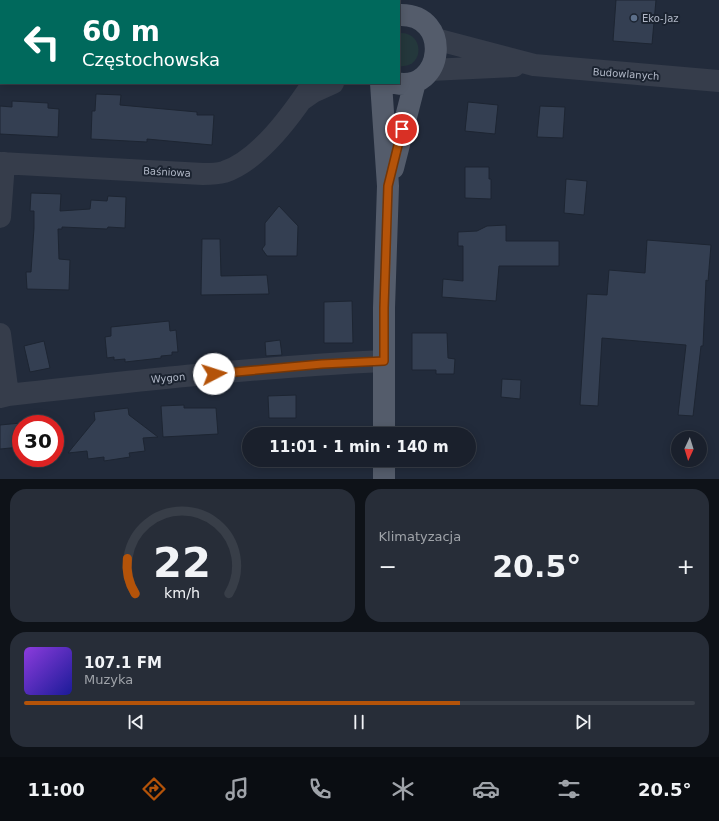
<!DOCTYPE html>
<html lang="pl">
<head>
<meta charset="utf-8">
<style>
	body { margin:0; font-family:"DejaVu Sans",sans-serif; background:#272d38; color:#f1f3f6; height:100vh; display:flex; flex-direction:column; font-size:15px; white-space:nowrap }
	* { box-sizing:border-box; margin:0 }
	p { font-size:13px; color:#9fa3a9 }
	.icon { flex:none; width:22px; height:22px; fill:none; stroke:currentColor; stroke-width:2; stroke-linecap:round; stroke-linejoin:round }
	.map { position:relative; height:479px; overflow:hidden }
	.details { display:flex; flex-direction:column; gap:10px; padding:10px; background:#0e1218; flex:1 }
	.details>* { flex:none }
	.banner { position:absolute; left:0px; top:0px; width:400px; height:84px; box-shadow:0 2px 10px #0003,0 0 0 1px #383e48; background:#00695c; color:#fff; overflow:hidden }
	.needle { width:26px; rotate:184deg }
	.tools { position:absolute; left:671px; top:431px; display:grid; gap:8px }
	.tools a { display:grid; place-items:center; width:36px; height:36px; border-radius:50%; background:#1a202c; box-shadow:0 2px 10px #0003,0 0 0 1px #383e48; font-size:20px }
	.speed { position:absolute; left:12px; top:415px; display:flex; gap:8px; font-size:20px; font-weight:700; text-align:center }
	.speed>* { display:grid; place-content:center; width:52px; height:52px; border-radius:50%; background:#1a202c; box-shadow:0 2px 10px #0003,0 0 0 1px #383e48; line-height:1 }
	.speed .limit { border:6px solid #d22; background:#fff; color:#111 }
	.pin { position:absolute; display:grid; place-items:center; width:34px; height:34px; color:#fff; margin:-17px; border:2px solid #fff; border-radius:50%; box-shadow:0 1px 4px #0007 }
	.me { position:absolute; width:44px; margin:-22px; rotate:85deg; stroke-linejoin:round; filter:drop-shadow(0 0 3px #0008) }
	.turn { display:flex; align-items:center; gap:14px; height:84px; padding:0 16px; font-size:18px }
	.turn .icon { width:52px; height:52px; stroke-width:2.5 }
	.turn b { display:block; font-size:28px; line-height:34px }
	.big { font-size:30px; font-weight:800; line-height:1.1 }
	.details .card { flex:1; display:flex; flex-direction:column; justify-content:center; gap:6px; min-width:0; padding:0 14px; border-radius:16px; background:#272d38 }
	.details .dial { align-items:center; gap:0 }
	.dial svg { height:104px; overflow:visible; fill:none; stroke:#383e48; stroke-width:7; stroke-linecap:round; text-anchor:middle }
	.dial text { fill:#f1f3f6; stroke:none }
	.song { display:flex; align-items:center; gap:12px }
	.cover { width:48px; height:48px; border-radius:6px; background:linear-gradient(135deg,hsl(270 70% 55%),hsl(240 70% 35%)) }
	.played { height:4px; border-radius:2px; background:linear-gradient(90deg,#b45309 65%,#383e48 65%) }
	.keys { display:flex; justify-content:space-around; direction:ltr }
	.heat { display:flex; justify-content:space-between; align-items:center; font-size:22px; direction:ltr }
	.details .tiles { flex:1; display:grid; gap:10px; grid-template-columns:1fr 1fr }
	.card:last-child { grid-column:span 2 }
	.trip { position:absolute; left:242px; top:427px; width:234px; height:40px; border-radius:20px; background:#1a202c; box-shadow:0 2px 10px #0003,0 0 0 1px #383e48; font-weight:800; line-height:40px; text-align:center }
	.tabs { display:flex; height:64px; justify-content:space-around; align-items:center; background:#0a0d12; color:#9fa3a9 }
	.tabs .icon { width:28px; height:28px }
	.tabs .selected { color:#b45309 }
	.tabs b { font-size:18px; color:#f1f3f6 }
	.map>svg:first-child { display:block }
</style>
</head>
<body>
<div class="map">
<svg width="719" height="479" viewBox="0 0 719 479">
	<rect width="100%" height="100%" fill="#222b3b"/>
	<!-- green -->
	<path fill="#24383c" d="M399,33C425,31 425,69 399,66Z"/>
	<!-- building -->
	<path fill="#343f52" stroke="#1d2532" d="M616,0H656L652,44L613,41Z
		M96,94L121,95L120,105L197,112V115H214L212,145L147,139V142L91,139L92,111H95Z
		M12,101L48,103V108L59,109L58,137L0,134V106L12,107Z
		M468,102L498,105L495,134L465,131Z
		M540,106L565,107L563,138L537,137Z
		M465,167H489V179H491V199L465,198Z
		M566,179L587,181L584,215L564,213Z
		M31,193L61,194L60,211L90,209L91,200L107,201L108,196L126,197L125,228L108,227L107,229L62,227V229H58L59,259L70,260L69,290L27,289L26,272H31L34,228V211H30Z
		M279,206L298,226L297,256H267L262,249L265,245V223Z
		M506,225V241H559V266H499L496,301L442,297L443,279L463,281V246H458V232L477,231L487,226Z
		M202,239H220L221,276L267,275L269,294L201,295Z
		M647,240L711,245L708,281L706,280L703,346H701L693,416L678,415L686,345L602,338L598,406L580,405L587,294L607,295L609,270L645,273Z
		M352,301L353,343H324V302Z
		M169,321L170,331L176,330L178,352H172V355L161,356V358L125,362V359L114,360V357L107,358L105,337L111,336V327Z
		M412,333H447L448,358L455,359L454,374H436V370H412Z
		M280,340L282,355L266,356L265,342Z
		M44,341L50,368L30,372L24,346Z
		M502,379L521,380L520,399L501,397Z
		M296,395V418H269L268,396Z
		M184,405V408H216L218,434L163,437L161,406Z
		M128,408L129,415L158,437L143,438L145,451L129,453L130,457L104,461V457L88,459L87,451L68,453L95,420L94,412Z
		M21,423V447L0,449V425Z"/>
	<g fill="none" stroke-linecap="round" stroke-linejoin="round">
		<!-- minor -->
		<path stroke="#363d4b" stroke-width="22" d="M435,39L534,65L719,81
			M430,70L514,66
			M303,99L313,92L333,83
			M0,163L203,174C210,174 217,174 224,172C260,160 293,113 313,83
			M0,217L4,163
			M0,334L8,395
			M0,397L8,395C133,381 258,367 384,361"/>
		<!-- major -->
		<path stroke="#545c6b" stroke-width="22" d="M381,1V0
			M381,83L388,186L384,308V434
			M395,83C444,94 453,13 399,15
			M393,168L415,82
			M384,460V479"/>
	</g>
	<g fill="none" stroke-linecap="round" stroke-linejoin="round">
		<defs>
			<path id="route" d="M214,374L322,364L384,361V308L388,186L402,129"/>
		</defs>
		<!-- route casing -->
		<use href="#route" stroke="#753606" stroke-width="10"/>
		<!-- route -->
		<use href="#route" stroke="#b45309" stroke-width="7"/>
	</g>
	<!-- markers -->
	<circle fill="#5c6f8a" stroke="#1b2330" stroke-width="1.5" cx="634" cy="18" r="4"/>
	<g text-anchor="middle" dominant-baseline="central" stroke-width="4" stroke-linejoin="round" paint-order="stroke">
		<!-- poi labels -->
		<g font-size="10" fill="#b1b8c7" stroke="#1b2330" text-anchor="start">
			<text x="642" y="18">Eko-Jaz</text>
		</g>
		<!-- street labels -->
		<g font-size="10" fill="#b1b8c7" stroke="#1b2330">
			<text transform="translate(626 74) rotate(4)">Budowlanych</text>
			<text transform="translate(167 172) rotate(3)">Baśniowa</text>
			<text transform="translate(168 378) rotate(-5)">Wygon</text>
		</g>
	</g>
</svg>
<div class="tools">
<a><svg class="needle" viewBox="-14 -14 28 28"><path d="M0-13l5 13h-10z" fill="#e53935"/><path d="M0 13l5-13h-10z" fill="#9fa3a9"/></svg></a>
</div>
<div class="speed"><div class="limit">30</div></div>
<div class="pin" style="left:402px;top:129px;background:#d93025"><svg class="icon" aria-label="arrive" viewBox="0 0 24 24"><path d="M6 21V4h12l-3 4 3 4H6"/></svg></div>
<svg class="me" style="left:214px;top:374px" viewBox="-20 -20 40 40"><circle r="19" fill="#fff"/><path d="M0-13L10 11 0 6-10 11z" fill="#b45309"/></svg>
<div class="trip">11:01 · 1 min · 140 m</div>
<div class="banner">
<div class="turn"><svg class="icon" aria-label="left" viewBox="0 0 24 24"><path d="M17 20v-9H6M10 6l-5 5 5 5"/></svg><div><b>60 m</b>Częstochowska</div></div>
</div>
</div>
<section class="details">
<div class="tiles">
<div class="card dial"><svg viewBox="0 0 100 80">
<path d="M14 69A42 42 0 1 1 86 69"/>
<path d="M14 69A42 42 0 0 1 8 42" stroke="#b45309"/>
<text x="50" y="56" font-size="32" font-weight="700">22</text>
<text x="50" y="72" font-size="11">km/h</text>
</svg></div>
<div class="card"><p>Klimatyzacja</p>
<div class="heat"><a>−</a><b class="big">20.5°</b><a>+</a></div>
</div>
<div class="card">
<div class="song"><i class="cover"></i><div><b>107.1 FM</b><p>Muzyka</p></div></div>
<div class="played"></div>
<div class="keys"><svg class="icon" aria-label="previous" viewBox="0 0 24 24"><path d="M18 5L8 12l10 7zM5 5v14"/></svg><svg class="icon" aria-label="pause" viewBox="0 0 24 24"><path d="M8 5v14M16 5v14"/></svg><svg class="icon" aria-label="next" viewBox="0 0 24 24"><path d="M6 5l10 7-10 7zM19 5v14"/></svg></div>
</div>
</div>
</section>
<nav class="tabs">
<b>11:00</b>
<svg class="icon selected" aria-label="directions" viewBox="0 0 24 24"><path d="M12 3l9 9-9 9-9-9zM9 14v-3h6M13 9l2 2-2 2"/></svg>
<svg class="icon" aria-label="music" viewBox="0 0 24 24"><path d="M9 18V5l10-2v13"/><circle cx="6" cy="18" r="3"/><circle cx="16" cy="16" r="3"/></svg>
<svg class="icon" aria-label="phone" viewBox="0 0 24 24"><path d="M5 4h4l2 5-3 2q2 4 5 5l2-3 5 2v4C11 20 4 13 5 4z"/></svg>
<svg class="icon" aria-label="climate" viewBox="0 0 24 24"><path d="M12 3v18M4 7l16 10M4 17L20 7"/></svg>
<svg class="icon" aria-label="car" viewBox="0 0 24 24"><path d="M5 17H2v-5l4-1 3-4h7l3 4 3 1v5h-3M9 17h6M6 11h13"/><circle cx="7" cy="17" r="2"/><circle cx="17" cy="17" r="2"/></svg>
<svg class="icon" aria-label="filters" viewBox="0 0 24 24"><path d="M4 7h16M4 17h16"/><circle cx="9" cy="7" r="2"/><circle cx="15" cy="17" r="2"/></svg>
<b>20.5°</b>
</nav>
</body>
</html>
